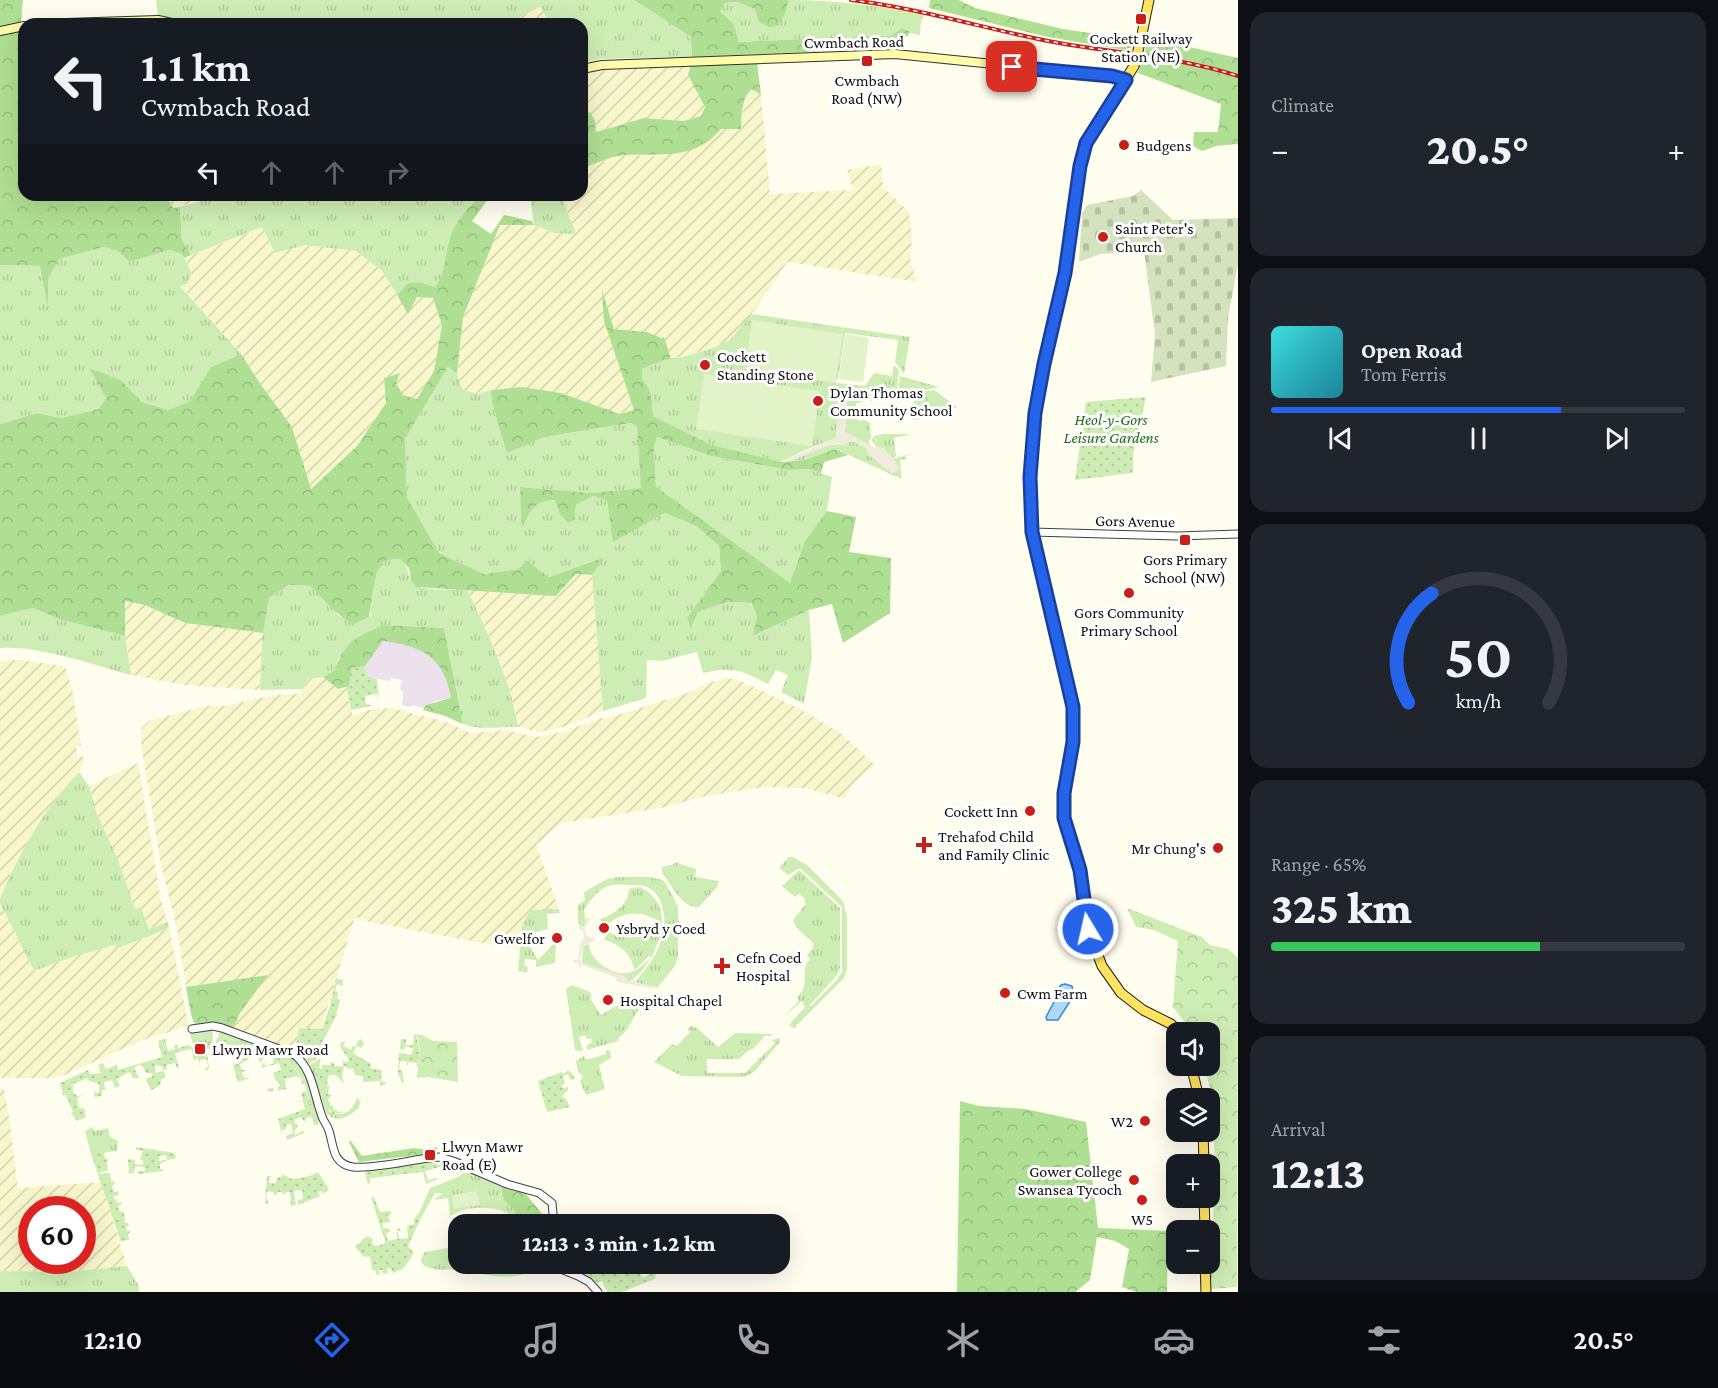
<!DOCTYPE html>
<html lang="en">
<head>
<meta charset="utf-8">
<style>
	body { margin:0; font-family:"Crimson Pro",serif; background:#20242c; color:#f1f3f6; height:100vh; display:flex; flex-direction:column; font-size:22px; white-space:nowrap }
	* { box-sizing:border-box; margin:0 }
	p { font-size:20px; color:#9ea1a6 }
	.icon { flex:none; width:33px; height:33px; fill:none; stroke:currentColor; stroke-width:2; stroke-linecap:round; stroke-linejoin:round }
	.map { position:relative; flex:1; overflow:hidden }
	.details { display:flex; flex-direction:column; gap:12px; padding:12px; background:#0d0f14; width:480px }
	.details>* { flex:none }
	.hud { position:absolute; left:18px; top:18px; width:570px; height:183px; border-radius:18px; box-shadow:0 6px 24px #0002; background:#171b24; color:#f1f3f6; overflow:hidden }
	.tools { position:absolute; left:1166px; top:1022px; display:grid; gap:12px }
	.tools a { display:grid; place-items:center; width:54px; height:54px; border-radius:12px; background:#171b24; box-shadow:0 6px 24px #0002; font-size:30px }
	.speed { position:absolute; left:18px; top:1196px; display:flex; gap:12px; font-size:30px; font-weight:700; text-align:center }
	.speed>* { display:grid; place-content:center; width:78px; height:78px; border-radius:50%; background:#171b24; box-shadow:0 6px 24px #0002; line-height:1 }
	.speed .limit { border:9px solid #d22; background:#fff; color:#111 }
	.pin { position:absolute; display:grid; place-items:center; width:51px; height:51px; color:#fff; margin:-26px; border-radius:12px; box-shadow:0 3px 9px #0006 }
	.me { position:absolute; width:66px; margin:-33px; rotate:351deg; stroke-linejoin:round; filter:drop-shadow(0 0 4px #0008) }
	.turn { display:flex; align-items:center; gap:21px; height:126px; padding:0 24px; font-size:27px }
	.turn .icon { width:78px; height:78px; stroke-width:2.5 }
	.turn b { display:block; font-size:42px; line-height:51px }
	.lanes { display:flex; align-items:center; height:57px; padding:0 24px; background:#0003; justify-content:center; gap:30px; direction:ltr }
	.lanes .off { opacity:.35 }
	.big { font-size:45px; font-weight:800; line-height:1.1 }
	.details .tile { flex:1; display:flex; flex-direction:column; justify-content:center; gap:9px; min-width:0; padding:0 21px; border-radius:18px; background:#20242c }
	.details .dial { align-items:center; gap:0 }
	.dial svg { height:156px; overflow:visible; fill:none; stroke:#363941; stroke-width:7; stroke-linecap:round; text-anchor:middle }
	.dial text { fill:#f1f3f6; stroke:none }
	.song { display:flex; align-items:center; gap:18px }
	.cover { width:72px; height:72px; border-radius:9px; background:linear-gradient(135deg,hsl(180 70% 55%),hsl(190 70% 35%)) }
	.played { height:6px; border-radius:3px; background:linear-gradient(90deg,#2563eb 70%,#363941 70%) }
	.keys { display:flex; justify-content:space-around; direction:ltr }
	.heat { display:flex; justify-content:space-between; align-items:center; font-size:33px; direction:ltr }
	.charge { height:9px; border-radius:4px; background:linear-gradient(90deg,#34c759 65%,#363941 0) }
	.trip { position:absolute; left:448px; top:1214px; width:342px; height:60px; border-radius:18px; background:#171b24; box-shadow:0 6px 24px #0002; font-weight:800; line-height:60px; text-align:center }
	.tabs { display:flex; height:96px; justify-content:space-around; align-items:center; background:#090b0e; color:#9ea1a6 }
	.tabs .icon { width:42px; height:42px }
	.tabs .current { color:#2563eb }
	.tabs b { font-size:27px; color:#f1f3f6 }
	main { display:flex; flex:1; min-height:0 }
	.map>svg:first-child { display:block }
</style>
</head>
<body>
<main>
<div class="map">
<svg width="1238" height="1292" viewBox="0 0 1238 1292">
	<defs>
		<pattern id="farmland-furrows" width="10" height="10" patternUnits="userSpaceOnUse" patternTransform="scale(1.5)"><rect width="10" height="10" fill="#f8f7cc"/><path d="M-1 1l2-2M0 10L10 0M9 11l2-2" fill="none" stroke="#d3d3ae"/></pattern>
		<pattern id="grass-tufts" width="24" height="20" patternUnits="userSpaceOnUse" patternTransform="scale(1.5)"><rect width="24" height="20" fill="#ceedb4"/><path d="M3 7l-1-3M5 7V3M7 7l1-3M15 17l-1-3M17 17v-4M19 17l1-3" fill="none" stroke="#b0ca9a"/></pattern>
		<pattern id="forest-crowns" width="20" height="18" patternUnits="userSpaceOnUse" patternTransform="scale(1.5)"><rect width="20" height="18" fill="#afdf92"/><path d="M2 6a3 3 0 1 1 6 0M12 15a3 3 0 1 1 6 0" fill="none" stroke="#95be7d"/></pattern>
		<pattern id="cemetery-stones" width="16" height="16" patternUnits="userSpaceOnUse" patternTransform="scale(1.5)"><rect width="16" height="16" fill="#d4e3bd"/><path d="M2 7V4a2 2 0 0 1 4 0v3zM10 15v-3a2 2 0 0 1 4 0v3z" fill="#b5c2a1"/></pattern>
		<pattern id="park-crowns" width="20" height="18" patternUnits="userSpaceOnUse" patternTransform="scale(1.5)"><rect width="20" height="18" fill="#ceedb4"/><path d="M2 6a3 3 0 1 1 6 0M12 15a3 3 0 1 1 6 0" fill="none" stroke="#b0ca9a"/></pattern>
		<pattern id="garden-dots" width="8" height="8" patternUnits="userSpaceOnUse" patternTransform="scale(1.5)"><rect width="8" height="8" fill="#ceedb4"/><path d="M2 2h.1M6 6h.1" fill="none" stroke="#b0ca9a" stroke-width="1.8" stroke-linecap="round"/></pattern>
	</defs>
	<rect width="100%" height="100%" fill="#fffdee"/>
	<!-- industrial -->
	<path fill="#ede1ed" d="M383,641L406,644L429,655L441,666L449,683L452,698L435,701L423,708L413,705L410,707L402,705L403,691L400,690L402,680L391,678L390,681L371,678L366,673L365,666Z"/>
	<!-- farmland -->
	<path fill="url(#farmland-furrows)" fill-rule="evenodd" d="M540,7L551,24H507Z
		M691,64L705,106L701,116L684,121L644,118L596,132L595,121L590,112L582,115V72L606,67Z
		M752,89L761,95L770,194L853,190L847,170L881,164L883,187L909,212L912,237L910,261L917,282L787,262L758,306L730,340L713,348L671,359L664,337L661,339L647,332L614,329L602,294L623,375L635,410L620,414L561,393L522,387L491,390L477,394L462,389L457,374L463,317L500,224L534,225L554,233L575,234L561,195H582V169L601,161L625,155L656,156L683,151L703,145L721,128L741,129L743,109L747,93Z
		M166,195H212L210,199L173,208Z
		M262,227L275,253L305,245L356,251L382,271L408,313L417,297L433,298L442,325L434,371L417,399L403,395L396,383L399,374L384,378L386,403L357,446L311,489L292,427L261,385L241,354L180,285L187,284L192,274L184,258Z
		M577,574L592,575L603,711L564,727L539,732L518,727L515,711L500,660L467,589L556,596Z
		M125,601L145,605L185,623L263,633L260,690L184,685L131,675L125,636Z
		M20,660L65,666L72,689L81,745L76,746L78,756H83L84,765L38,823L13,869L0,899V661Z
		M323,677L338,689L346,687L350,709L353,715L373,709L391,708L443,721L471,733L505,730L536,737L562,732L602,718L611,717L685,694L708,683L727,678L738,680L796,707L824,723L843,735L875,765L856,781L844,799L806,788L763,787L706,796L666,807L561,823L536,845L559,909L530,910L520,939L521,950L370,922L355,917L321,1028H299L295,1053L233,1028L240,1013L267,975L186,987L178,933L161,865L141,744V729L149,721L186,711L207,706H224L274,695L301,694L302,689L308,679Z
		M138,763L161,901L168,922L149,929L141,908L135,910L118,860L97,814L89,786Z
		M0,903L34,971L83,953L116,945L117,949L169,928L189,1026L140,1041L63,1076L49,1078H0Z
		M0,1089H4L9,1117L18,1188L101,1182L127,1266L68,1272L0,1271ZM32,1209H82V1260H32Z"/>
	<!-- grass -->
	<path fill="url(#grass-tufts)" d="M156,0H634L691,37L692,57L601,59L582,63V24H551L540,7L507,24H200L158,17Z
		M789,0C834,0 879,6 924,14L923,19L921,20L920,35L909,33V31L902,28L890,36L857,35L848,42L828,44L821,38L739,42L734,24L720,11L725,3L737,2L755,9L785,14Z
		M212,195H482C468,207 453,223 449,242C445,260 446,272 435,287L420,282L408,283L397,295L382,271L356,251L305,245L275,253L262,227L191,255L182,240L180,207L209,199Z
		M530,195H561L576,234L554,233L534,225Z
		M104,247L118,251L129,262L170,250L182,254L192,274L187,284L180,286L241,354L211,367L190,401L168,410L142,402L121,380L90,369L106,398L99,409L61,418L37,413L0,424V265L41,266L48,301V279L58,259Z
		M751,314L910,337L904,374L895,362L898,340L845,333L838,379H836V383L865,386L874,373L892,376L894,365L899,370L896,399L869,401L839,394L836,438L810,448L780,462L712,445L653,416L652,397L641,380L642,369L652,366L659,360L682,357L713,348L730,340Z
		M448,367L457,374L462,389L477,394L491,390L492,403L508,452L544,437L631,423L637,427L642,488L592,493L520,487L523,527C532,509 533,501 556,500L560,514L575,519L576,505L593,496L607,501L613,541L665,513L696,526L719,546L721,571L687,618L692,628L698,612L728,602L750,603L757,616L754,636L809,610L812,657L804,704L781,692L788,675L776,670L768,684C741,670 734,666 703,673L697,652L662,661L647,660L646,698L603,711L592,575L603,557L549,577L527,561L518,569L484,574L439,553L407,497L405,439Z
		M900,376L939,387L911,393L910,395L898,392Z
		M847,397L864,402L856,403L858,421L865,420L870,423L871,440L868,439L871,446L845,432Z
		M883,434H908V435L894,438L896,456L892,458L883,448L877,447L872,441L873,437L880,445L873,436Z
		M657,437L711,456L789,470L808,469L832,477L827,511L805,541L790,584L656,487L654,447Z
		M849,441C868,442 880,462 892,474L894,459L906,456V459L900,460L902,479L835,449L805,460L791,461C806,455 827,441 844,445Z
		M400,559C410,569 406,569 411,580C417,593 454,589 467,589C488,634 510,678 518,727C499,726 481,731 463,724L444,628L383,625L339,657L334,671L323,677L308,679L302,689L260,690L263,623L269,598L289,585L310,586L327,601L340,617H370L377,570L385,560Z
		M33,608L59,619L125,636L131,675C93,665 39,645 0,648V616Z
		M79,772L89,786L97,814L118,860L135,909L141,908L149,929L168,922L169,928L116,949L115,945L75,956L34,971L0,903V899C22,848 41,813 79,772Z
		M789,857H793L807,865L843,901L847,917V970L844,978L794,1028L789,1025L805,1007L802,1001L782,1018L799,1001L797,998C812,982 798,972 810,959L807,955L813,948V943L796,927L793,920L806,904L804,902L806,900L799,894L795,897L782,886L799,870L840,908V967L837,975L810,1005L811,1006L836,981L842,972V907L800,868L788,875L779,868Z
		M675,862L696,869L695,877L719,881L717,887L699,907C682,909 672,885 662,873V868L664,866L673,865Z
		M619,877H649L663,880L672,894L678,907V957L675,966L658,987H650L636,982C646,967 657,957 662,938C668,920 664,887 639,885C636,885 633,885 630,885C621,884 610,884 602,889C594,895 589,902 584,910L586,922L584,926L581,927L578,923V905L585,900L584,892L607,879Z
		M640,887C658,896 664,911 662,931L660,930L661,923C642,909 622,911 606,926L600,919C613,915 629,904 629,889Z
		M559,909L560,913L547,914L548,929L524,935L538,960L555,942H556L555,963L536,967V960L525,959L524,966L528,967L527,973L518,971L522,926L530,910Z
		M658,927V932L661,934L652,957L649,956L636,969H634C632,954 619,944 604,940L608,932C623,940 645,940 658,927Z
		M589,944C589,960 613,976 628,973C638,971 644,963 651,958L641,972L629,982L623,976L582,963L583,946Z
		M572,985L590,992L592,997L590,998L601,1015C613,1008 628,996 642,1005C634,1014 628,1033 619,1037L618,1041L587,1050V1045L592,1042L591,1038L587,1039L585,1035L579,1037L583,1051L575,1050L566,989Z
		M213,1026L212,1049C198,1049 191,1047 190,1031Z
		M690,1026L697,1028L718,1047L735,1033L773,1034L769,1037L766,1035L752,1050L750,1049L739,1059H707V1073H745L775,1043L772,1040L780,1038V1042L754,1072L744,1077L682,1076L654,1062L672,1044L677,1046L690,1032L688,1029Z
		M225,1031L294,1058C312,1073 315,1103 319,1125H314C310,1111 309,1094 303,1080C292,1055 242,1043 219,1036L218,1033Z
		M606,1050H610L611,1058L599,1065L605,1089L586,1095L580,1081L583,1076L578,1072L576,1061L584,1056L586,1060L606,1054Z
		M314,1062L329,1111C341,1120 355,1109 357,1097L360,1101L359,1108C348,1117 338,1124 326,1113L310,1065Z
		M92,1127L95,1131L108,1128L110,1137L118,1141L117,1151L91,1154L85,1131Z
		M466,1171L502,1187L501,1194L516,1210L514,1217C501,1207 474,1205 458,1212C455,1213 453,1215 450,1216L448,1198L434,1200L443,1193H435L421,1218L414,1219L420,1211L430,1188L458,1177Z
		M459,1246V1263L476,1265L540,1263L536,1267L530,1264L529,1266L534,1269C512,1284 482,1273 459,1270C445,1268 435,1273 422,1264L421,1259L425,1252Z
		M127,1266L139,1286V1292H0V1271L68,1272Z"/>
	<!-- forest -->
	<path fill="url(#forest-crowns)" d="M0,0H23L21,22L0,27Z
		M634,0H789L785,14L777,26L769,27L759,22L755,9L737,2L725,3L720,11L734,24L739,42L821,38L828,44L848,42L857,35L890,36L902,28L909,31V35L896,43L894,48L692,57L691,37Z
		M930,0H959L975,8L1063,29L1103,35L1134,37L1130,51L1048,37L929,8Z
		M24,29V195H166L173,208L180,207L182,240L191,255L184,258L182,254L170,250L129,262L118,251L104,247L59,259L48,279V306L40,266L0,265V34Z
		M1149,38L1238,58V144L1216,146L1202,151L1193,146L1194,132H1218L1221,104L1138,73Z
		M757,62L761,95L752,89C741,98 742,116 741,129H721C716,134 710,141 704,144C682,158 650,154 626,155C611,156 596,163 582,169V115L590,112L595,121L596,132L644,118L684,121L701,116L705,107L688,75L691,64Z
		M482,195H491L472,221L491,234L504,215L532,221L534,225H500L463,317L457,374L448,367L405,439L407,497L439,553L484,574L518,569L527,561L549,577L604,557L592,575L576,574L556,596L417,587L411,581L409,568L400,559L385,560L377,571L369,617L353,624C335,615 325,599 310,586L289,585L269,598L263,633L185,623L145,605L125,601V636L59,619L33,608L0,616V424L37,413L61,418L99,409L106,398L89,368L121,380L142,402L168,410L190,401L211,367L241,354L261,385L292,427L311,489L357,446L386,403L384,378L400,373L396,383L403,395L417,399L434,371L442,325L433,298L417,297L408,314L397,295L408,283L420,282L435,287C446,272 444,259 449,242C453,223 468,207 482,195Z
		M602,290L614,329L647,332L661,338L664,337L671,359C659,360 653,366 642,369V380C653,390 652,402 653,416L712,445L782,462L805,460L835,449L848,455L824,462L821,473L808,469L789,470L711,456L657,437L654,447L656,487L790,583L805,541L827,511L856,517L849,552L891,558L890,613L843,643L832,604L809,610L753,636L757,616L751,603L728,602L698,612L691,629L687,618L721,571L719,546L696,526L665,513L613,542L607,501L593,496L576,505L575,519L568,523L560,514L555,500C533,501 531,510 522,529L520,487L592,493L641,488L637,427L631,423L544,437L507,453L492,403L491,390L522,387L561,393L620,414L634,410L604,321Z
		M383,625L444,628L463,724L445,716L423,710L426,705L451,698C444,657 422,646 383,641L365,666L352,668L349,686L338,689L323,677L334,671C347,639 354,639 383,625Z
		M268,975L240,1013L233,1028C218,1022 207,1028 194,1023L191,1014L186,987Z
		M960,1101L979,1106L1025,1109L1086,1122L1098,1228L1168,1231L1167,1292H1136L1122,1287L1129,1249L1115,1241L1097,1237L1090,1280L1075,1292H957Z
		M350,1140L362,1156L414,1148L426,1150L437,1147V1149L426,1154L359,1162L349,1142Z
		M502,1187L525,1193L544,1216L519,1221L514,1217L515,1210C507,1203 500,1199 502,1187Z"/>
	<!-- cemetery -->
	<path fill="url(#cemetery-stones)" d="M1141,190L1173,220L1238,218V264L1228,318L1226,366L1151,382L1155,334L1144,251L1100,254L1079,262L1082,213L1087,205L1133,196Z"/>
	<!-- park -->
	<path fill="url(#park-crowns)" d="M934,390L957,407L953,409V414L913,420L915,416H912L910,406L914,404L913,393Z
		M1127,908L1202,937L1210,945L1228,949L1238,958L1237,1287L1210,1289L1215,1176L1213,1100L1204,1065H1209V1032H1192L1173,1007L1178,941L1154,930L1136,927Z
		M414,1034L422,1035L433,1041L457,1042L458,1082L428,1077L417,1078L420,1052L418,1037Z"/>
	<!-- garden -->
	<path fill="url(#garden-dots)" d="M1146,397L1133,454V473L1075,480L1086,402Z
		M365,666C366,674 368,678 377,679L379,700L377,694L365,696L366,704L372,706L351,710L346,687L349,685L352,668Z
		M336,978L343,980V986L337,984L335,991L338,992L337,999L340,1000L338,1007L340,1008H338L336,1014L338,1015L336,1016L321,1045L324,1047L319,1053L321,1056L308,1064L307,1059L315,1049V1045L306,1046V1056L295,1053L299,1028L322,1029L330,1006Z
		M406,1034L416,1035L420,1052L417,1070V1063L408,1062L406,1069L407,1061H400L399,1070H402L404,1082L402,1083L398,1073L399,1053L411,1055L413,1048L405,1046L404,1050L400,1049L401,1039H406V1045H413L414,1035Z
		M219,1036C244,1044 294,1055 304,1083L302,1084L301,1078L297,1076L285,1079L286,1089L269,1092L267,1089L272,1088L274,1091L278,1090V1087L280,1086L279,1082L276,1081L273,1073L281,1070L279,1063L261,1068L264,1062L266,1066L274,1063L272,1056L264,1058L260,1063L257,1052L248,1054L249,1059L240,1064L242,1070H247L242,1072L244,1078H250L238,1082L233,1065L238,1064L245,1057L241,1050L232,1055L233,1048L226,1047L224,1053V1048L217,1046L216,1053V1040Z
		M167,1038L165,1040L168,1051L175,1049L174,1045L177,1044L178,1048L189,1045L198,1052L207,1053L209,1068L206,1071L205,1068L208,1067L207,1059L200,1060V1067L199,1060H197V1057L194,1060L191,1049L175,1053L179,1068H177L175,1063L166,1065L167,1069L163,1070L162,1066L155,1065V1073L164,1071L165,1077L161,1080L160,1086L151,1090L146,1079L153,1076L152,1073H146L141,1064L134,1068L139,1078H133L129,1072L117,1079L120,1086L115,1088L112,1080L104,1082L105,1089L102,1090V1096L94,1097V1092L99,1093V1084L89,1081L88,1078L73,1084V1093L78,1096L83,1095L77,1098L79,1108H84L86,1117L77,1121L71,1113L73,1112L66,1095H63L60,1083L88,1070L90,1074L101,1073L98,1065L103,1063L106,1069L117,1065L118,1070L162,1057L158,1041Z
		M360,1039L365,1043L361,1048L357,1046L353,1053L371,1064L370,1068L382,1070L381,1081L386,1082L385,1084L382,1086H380V1081L363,1082V1076L355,1075L353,1069L346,1068V1066H344L342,1076L344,1084L336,1075H330L328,1077L327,1086L331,1087L329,1088L328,1094L332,1095L328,1099L331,1106L335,1105L333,1107L334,1110L336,1109L338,1112L341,1111L342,1113L333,1114L328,1108L314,1062L321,1058L319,1068L322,1069V1065H330L331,1062L334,1063V1066L343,1067V1060L346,1063L349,1060L341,1048L340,1043L345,1041L343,1046L351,1050L353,1046L355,1047Z
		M568,1071L571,1072L575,1079L570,1080L568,1074L563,1076L565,1084L562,1085L563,1088L568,1087V1090L562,1096L563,1098L565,1097L570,1107L547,1112L538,1081L562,1072L563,1074Z
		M306,1091L313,1118L308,1117L305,1120L306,1123L300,1117L294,1121L298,1127L294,1131L295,1135L303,1131L304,1133L287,1140L286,1136L293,1133L291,1124L286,1125V1129L281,1131L278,1119L305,1109L303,1101L294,1103L303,1100L301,1093Z
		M136,1147L175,1153L176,1157L174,1159L167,1160L166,1155L159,1156V1161L167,1160L160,1164V1169H163V1171L138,1174V1171H145V1167L135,1166L134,1173H129L128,1159L135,1160V1164L143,1165V1160L140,1159L143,1151L136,1150Z
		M111,1151L104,1153L105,1159H109L107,1162L108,1170H111L100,1172V1174L110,1173L111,1182L114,1181L115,1184L112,1186L114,1192L118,1191L119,1195L113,1196L114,1199H116L117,1203L121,1202L122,1204L118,1206L120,1212H124L125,1223H128L129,1226L126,1227L127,1231H131L128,1234L129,1239L134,1238L121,1242L91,1154Z
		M429,1162L443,1166L425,1171L428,1180L439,1178L426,1184L423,1172L370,1178V1183L368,1184L365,1174L367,1170Z
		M318,1172L329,1189L323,1194L321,1191L318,1192L320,1196L298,1205V1200L303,1199L302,1190L294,1191L296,1205L291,1206L290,1192H286L283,1195L282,1192H278L275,1196L273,1192L267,1191L266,1199L268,1200V1204L265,1203L267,1176H272L269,1178V1183H276L277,1177H281L282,1174L292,1179L310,1176Z
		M371,1197H374L380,1212L391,1211V1215H388L390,1222L382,1223L383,1228L390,1229V1232L386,1233L388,1241L397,1239V1228H400L401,1231H398L399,1239L408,1238L407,1226L414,1224V1219L421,1218L408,1246L414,1253L403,1269L392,1273L391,1269L387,1268L388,1273L383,1274L382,1270H379L380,1274L377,1275L375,1270H372L370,1256L364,1257L355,1247L367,1236L373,1239L372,1244L376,1246L384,1244L385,1241Z
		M590,1263H647L648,1266L638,1272L644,1278L650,1273L657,1271L655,1279L622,1292H607L602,1281L598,1283L574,1269L576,1264H581L582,1268L585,1269V1265Z"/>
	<!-- pitch -->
	<path fill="#e1f3c7" d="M752,320L843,334L835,383L745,369Z
		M845,334L869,338L863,382L839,379Z
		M704,374L820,391L812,446L696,429Z
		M477,1191L480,1205L454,1209L452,1195Z"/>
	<!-- plaza -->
	<path fill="#f0ecdc" d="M838,394L847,395L845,432L873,447L883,448L892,458L910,454L911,455L894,459L900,469L892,474L869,455L866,451L868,449L852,441L844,445L838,443L827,446L791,461L780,462L836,438Z
		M584,917L591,919L585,927V931L587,936L594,938L595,940L583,946L580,960L582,963L623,976L629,981L634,979L637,983L659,987L652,988L616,982L617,978L582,965L580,968L579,967V963H574L573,960H578L580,943L584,938L583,931L579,929L578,925L584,926L586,922Z"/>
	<!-- water -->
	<path fill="#aed9fb" stroke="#2f89d9" stroke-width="1.5" d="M1065,984L1072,986L1074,995L1058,1020H1047L1046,1017L1055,1000V993L1061,985Z"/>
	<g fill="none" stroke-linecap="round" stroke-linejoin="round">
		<defs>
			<path id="tertiary" d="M1032,532L1177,536L1238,534
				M192,1029L213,1026L222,1028L295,1055C314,1071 314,1097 323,1119C325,1123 328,1127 329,1131C334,1146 332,1164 353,1167C373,1169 407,1161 428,1158L440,1157L453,1161L507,1184L539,1193L552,1203L554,1224
				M551,1263V1265L578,1276L589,1282L598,1292"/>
			<path id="secondary" d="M35,24L158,20L176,24
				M0,31L24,26
				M582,69L602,65L895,54L1112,76L1126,80"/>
			<path id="primary" d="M1141,39L1149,0
				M1134,66L1086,143L1079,166L1065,273L1043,364L1035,413L1030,477L1032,532L1073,707V742L1064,793V818L1080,870L1088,929L1102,966L1121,993L1143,1010L1171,1024L1180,1032
				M1191,1065L1199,1098
				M1203,1131L1204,1164
				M1204,1197L1205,1230
				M1205,1263L1206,1292"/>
		</defs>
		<!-- tertiary casing -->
		<use href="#tertiary" stroke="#414141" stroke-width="9"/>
		<!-- secondary casing -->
		<use href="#secondary" stroke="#303030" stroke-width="10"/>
		<!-- primary casing -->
		<use href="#primary" stroke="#1f1f1f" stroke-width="11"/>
		<!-- tertiary -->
		<use href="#tertiary" stroke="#fff" stroke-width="7"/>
		<!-- secondary -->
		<use href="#secondary" stroke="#fffca9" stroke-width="8"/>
		<!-- primary -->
		<use href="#primary" stroke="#ffe35e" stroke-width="9"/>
		<defs>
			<path id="rail" d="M851,0C918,8 982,28 1048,41C1111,53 1177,56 1238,76"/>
		</defs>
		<!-- rail casing -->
		<use href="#rail" stroke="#ca1e1a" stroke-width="4"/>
		<!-- rail -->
		<use href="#rail" stroke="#fff" stroke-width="1.5" stroke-dasharray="4.5" stroke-linecap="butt"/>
		<defs>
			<path id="primary-bridge" d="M1134,66L1141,39"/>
		</defs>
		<!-- primary-bridge casing -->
		<use href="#primary-bridge" stroke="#1f1f1f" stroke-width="11" stroke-linecap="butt"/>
		<!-- primary-bridge -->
		<use href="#primary-bridge" stroke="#ffe35e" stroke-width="9"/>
	</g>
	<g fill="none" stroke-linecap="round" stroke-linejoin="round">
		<defs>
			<path id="route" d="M1012,67L1112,76L1126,80L1086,143L1080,166L1065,273L1044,364L1035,413L1030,477L1032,532L1073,707V742L1064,793V818L1080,870L1088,929"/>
		</defs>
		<!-- route casing -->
		<use href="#route" stroke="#184099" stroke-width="15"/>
		<!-- route -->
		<use href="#route" stroke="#2563eb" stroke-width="10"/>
	</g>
	<!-- markers -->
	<g fill="#ca1e1a" stroke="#fff" stroke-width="2">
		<rect x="1135" y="13" width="12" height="12" rx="3"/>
		<rect x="861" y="55" width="12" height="12" rx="3"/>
		<circle cx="1124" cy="145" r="6"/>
		<circle cx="1103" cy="237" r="6"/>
		<circle cx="705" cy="365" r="6"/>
		<circle cx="818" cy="401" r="6"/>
		<rect x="1179" y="534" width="12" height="12" rx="3"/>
		<circle cx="1129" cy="593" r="6"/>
		<circle cx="1030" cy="811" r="6"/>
		<path d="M921 836h6v6h6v6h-6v6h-6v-6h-6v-6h6z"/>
		<circle cx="1218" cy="848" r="6"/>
		<circle cx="604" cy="928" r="6"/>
		<circle cx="557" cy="938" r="6"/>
		<path d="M719 957h6v6h6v6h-6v6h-6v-6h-6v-6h6z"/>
		<circle cx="1005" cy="993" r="6"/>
		<circle cx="608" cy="1000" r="6"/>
		<rect x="194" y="1043" width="12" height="12" rx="3"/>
		<circle cx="1145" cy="1121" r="6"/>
		<rect x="424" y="1149" width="12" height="12" rx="3"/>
		<circle cx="1134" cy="1180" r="6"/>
		<circle cx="1142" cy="1200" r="6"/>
	</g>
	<g text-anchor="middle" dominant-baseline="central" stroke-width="6" stroke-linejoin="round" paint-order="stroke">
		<!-- poi labels -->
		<g font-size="16" fill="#0e0e0e" stroke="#fff" text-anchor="start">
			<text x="1141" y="38" text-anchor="middle">Cockett Railway<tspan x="1141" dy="18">Station (NE)</tspan></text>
			<text x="867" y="80" text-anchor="middle">Cwmbach<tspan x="867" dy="18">Road (NW)</tspan></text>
			<text x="1136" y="145">Budgens</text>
			<text x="1115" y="228">Saint Peter's<tspan x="1115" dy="18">Church</tspan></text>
			<text x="717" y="356">Cockett<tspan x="717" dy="18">Standing Stone</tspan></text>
			<text x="830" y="392">Dylan Thomas<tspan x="830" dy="18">Community School</tspan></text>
			<text x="1185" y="559" text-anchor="middle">Gors Primary<tspan x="1185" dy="18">School (NW)</tspan></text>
			<text x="1129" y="612" text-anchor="middle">Gors Community<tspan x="1129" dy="18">Primary School</tspan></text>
			<text x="1018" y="811" text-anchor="end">Cockett Inn</text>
			<text x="938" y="836">Trehafod Child<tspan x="938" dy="18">and Family Clinic</tspan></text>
			<text x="1206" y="848" text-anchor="end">Mr Chung's</text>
			<text x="616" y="928">Ysbryd y Coed</text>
			<text x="545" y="938" text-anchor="end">Gwelfor</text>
			<text x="736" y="957">Cefn Coed<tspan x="736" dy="18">Hospital</tspan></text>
			<text x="1017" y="993">Cwm Farm</text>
			<text x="620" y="1000">Hospital Chapel</text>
			<text x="212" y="1049">Llwyn Mawr Road</text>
			<text x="1133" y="1121" text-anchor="end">W2</text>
			<text x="442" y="1146">Llwyn Mawr<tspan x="442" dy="18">Road (E)</tspan></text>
			<text x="1122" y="1171" text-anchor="end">Gower College<tspan x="1122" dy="18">Swansea Tycoch</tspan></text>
			<text x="1142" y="1219" text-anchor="middle">W5</text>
		</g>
		<!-- street labels -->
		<g font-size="16" fill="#0e0e0e" stroke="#fff">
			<text transform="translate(854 42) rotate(-1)">Cwmbach Road</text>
			<text transform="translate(1135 521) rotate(1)">Gors Avenue</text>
		</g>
		<!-- park labels -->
		<g font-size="16" font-style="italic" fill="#236b18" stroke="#fff">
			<text x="1111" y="419">Heol-y-Gors<tspan x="1111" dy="18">Leisure Gardens</tspan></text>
		</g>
	</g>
</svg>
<div class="tools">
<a><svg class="icon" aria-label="sound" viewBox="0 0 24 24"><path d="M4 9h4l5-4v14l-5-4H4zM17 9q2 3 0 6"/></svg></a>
<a><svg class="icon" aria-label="layers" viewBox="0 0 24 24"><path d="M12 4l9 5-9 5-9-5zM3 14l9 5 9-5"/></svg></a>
<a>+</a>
<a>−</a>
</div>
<div class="speed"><div class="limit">60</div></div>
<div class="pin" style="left:1012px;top:67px;background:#d93025"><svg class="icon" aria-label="arrive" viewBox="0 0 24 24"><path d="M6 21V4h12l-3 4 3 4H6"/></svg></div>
<svg class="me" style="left:1088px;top:929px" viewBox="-20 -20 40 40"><circle r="17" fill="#2563eb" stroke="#fff" stroke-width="3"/><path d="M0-11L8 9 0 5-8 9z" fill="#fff"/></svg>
<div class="trip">12:13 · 3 min · 1.2 km</div>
<div class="hud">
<div class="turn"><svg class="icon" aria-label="left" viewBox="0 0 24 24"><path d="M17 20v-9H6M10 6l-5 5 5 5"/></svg><div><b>1.1 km</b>Cwmbach Road</div></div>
<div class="lanes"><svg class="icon" aria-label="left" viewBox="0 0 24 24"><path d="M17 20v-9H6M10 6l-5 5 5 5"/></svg><svg class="icon off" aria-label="ahead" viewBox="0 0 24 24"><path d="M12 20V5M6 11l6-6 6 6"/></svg><svg class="icon off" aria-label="ahead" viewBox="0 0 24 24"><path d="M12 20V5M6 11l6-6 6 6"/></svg><svg class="icon off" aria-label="right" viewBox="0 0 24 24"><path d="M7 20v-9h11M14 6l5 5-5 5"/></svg></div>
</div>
</div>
<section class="details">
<div class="tile"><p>Climate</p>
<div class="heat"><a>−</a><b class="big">20.5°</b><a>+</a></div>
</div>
<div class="tile">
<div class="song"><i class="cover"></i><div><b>Open Road</b><p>Tom Ferris</p></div></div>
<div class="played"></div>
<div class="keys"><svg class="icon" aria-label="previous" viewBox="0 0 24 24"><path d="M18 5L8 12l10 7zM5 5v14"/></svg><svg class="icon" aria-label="pause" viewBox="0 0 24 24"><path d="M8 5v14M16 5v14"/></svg><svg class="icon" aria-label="next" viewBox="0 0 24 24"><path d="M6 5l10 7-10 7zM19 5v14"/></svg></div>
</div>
<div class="tile dial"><svg viewBox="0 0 100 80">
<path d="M14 69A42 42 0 1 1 86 69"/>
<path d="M14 69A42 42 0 0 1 26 13" stroke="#2563eb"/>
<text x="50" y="56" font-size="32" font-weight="700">50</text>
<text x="50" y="72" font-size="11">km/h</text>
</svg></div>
<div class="tile"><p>Range · 65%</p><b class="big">325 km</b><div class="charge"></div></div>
<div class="tile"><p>Arrival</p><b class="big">12:13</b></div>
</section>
</main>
<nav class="tabs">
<b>12:10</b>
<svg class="icon current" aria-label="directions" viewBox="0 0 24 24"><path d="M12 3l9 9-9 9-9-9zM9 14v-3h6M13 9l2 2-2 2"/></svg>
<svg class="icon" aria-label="music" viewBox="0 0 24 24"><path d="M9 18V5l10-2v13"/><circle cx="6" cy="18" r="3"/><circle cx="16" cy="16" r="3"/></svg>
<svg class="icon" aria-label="phone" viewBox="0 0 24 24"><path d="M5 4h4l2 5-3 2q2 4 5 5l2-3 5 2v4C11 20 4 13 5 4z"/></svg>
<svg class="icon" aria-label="climate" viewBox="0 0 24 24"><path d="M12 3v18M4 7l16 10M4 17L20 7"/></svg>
<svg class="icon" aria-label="car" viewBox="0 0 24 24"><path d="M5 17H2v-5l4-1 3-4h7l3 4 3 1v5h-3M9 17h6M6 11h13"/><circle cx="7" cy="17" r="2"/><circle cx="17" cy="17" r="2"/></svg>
<svg class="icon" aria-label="filters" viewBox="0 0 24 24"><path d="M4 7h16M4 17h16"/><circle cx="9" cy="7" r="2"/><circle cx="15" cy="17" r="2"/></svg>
<b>20.5°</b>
</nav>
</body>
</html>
